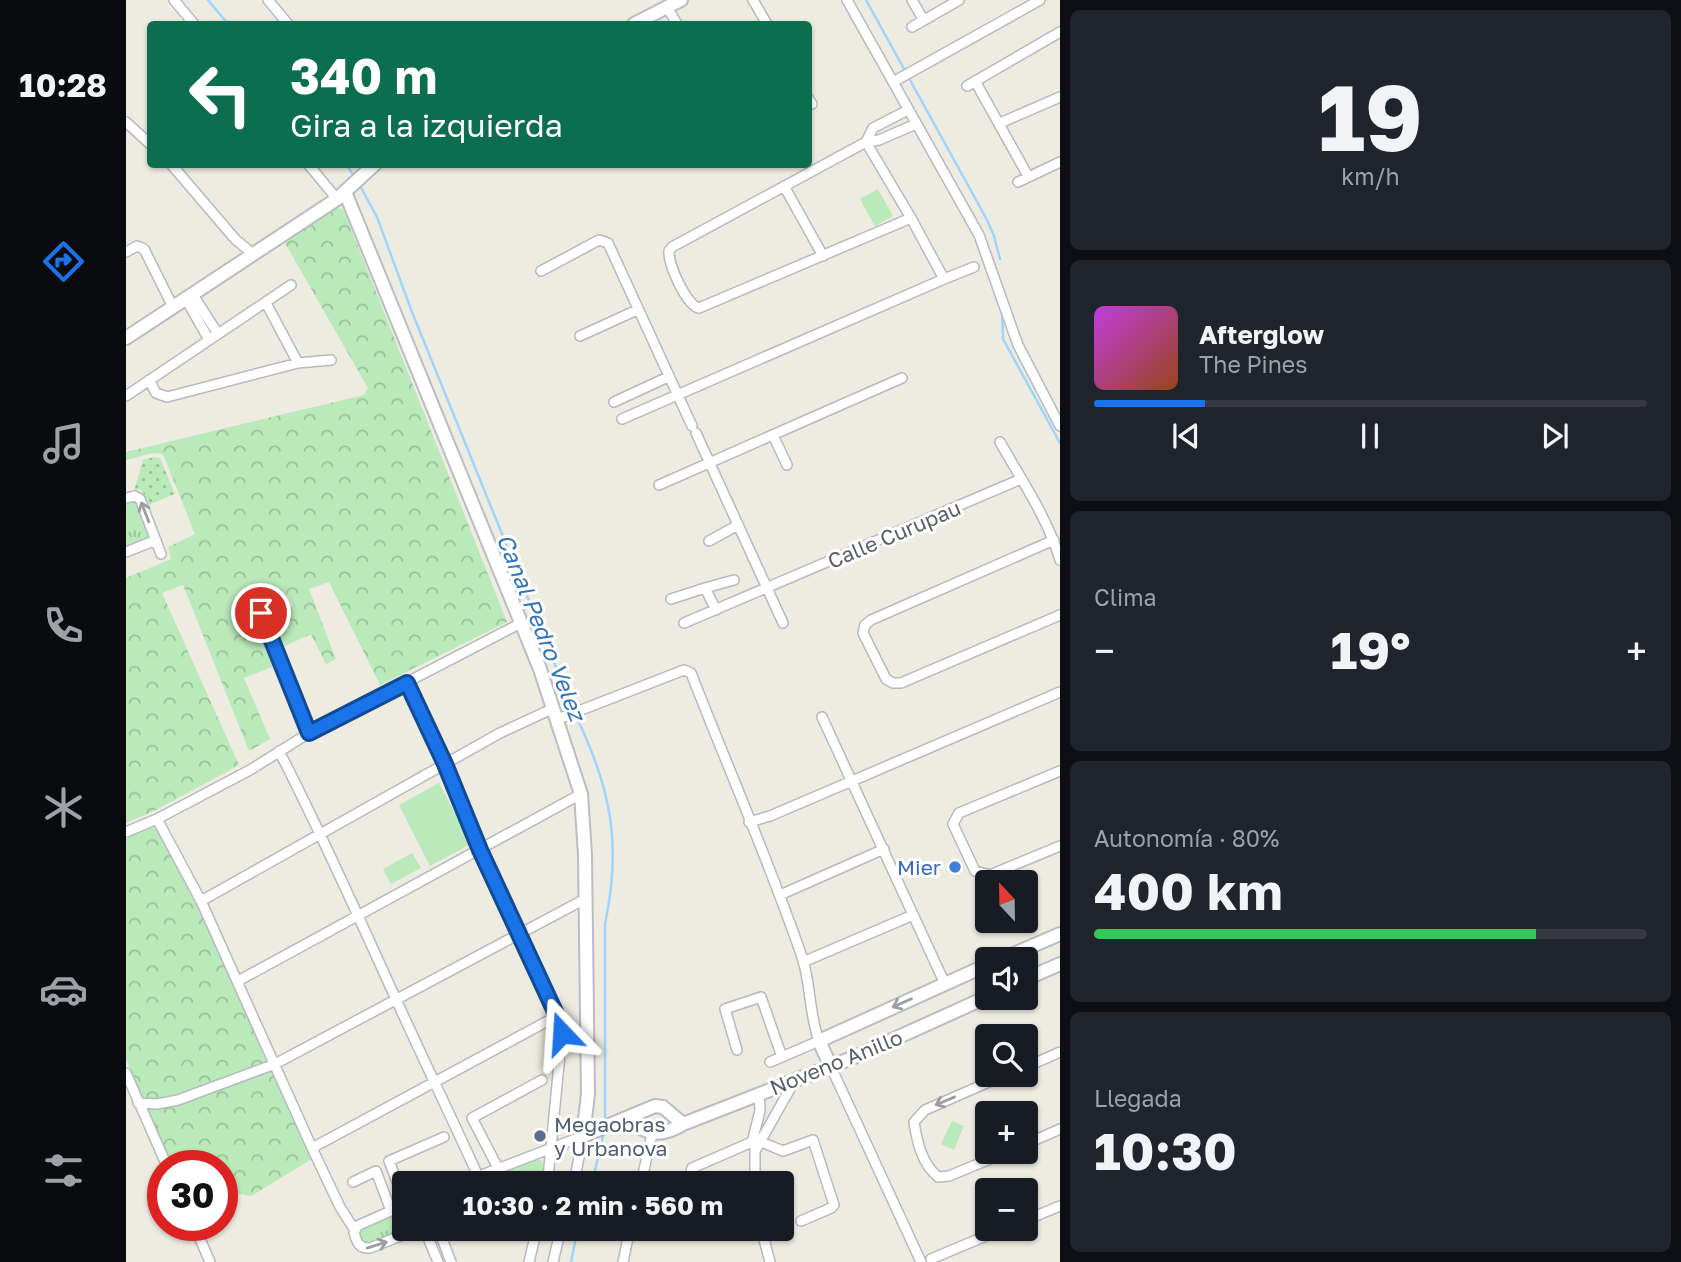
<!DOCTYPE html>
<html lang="es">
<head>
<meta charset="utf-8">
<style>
	body { margin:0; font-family:"Golos Text",sans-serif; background:#20242c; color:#f1f3f6; height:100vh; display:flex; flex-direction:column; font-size:26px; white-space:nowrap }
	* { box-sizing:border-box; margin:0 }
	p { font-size:23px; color:#9ea1a6 }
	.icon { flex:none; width:38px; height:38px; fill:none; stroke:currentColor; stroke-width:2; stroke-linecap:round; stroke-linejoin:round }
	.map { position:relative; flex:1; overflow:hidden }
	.panel { display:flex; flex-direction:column; gap:10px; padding:10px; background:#0d0f14; width:621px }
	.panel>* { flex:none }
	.top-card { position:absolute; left:21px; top:21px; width:665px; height:147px; border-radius:7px; box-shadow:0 2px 5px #0004; background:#0b6e4f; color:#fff; overflow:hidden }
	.needle { width:46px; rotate:338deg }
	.buttons { position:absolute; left:849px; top:870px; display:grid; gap:14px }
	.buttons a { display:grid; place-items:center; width:63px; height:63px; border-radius:7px; background:#171b24; box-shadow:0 2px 5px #0004; font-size:35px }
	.speed { position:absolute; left:21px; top:1150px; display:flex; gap:14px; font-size:35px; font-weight:700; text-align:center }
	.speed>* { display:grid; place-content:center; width:91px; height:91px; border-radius:50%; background:#171b24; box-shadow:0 2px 5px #0004; line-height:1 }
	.speed .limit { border:10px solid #d22; background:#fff; color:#111 }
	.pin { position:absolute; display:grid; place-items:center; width:60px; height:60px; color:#fff; margin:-30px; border:4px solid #fff; border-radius:50%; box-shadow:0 2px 7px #0007 }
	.me { position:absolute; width:77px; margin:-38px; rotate:340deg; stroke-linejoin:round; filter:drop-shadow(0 0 5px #0008) }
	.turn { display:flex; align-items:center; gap:24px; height:147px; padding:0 28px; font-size:32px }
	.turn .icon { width:91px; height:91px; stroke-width:2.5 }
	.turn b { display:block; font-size:49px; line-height:60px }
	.big { font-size:52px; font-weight:700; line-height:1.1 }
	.panel .widget { flex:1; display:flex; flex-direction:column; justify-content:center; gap:10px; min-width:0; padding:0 24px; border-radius:10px; background:#20242c }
	.panel .dial { align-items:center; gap:0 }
	.dial b { font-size:91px; line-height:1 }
	.song { display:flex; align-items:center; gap:21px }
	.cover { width:84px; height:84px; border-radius:10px; background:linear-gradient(135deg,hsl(290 70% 55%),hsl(20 70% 35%)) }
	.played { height:7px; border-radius:4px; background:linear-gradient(90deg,#1a73e8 20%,#363941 20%) }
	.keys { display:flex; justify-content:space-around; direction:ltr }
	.heat { display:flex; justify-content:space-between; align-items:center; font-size:38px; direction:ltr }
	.charge { height:10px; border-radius:5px; background:linear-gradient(90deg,#34c759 80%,#363941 0) }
	.trip { position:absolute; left:266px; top:1171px; width:402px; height:70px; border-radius:7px; background:#171b24; box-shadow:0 2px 5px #0004; font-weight:700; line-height:70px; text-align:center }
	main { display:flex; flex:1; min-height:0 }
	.menu { display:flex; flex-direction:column; width:126px; justify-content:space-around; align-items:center; background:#090b0e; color:#9ea1a6 }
	.menu .icon { width:49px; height:49px }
	.menu .on { color:#1a73e8 }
	.menu b { font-size:32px; color:#f1f3f6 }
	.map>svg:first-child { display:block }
</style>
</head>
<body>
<main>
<nav class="menu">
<b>10:28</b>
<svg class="icon on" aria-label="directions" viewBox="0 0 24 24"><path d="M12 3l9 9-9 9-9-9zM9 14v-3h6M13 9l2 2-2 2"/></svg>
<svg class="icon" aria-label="music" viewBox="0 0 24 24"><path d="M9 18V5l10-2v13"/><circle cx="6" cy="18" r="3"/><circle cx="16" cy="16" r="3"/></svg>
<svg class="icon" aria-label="phone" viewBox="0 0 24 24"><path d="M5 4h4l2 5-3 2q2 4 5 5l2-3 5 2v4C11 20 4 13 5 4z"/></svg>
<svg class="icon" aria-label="climate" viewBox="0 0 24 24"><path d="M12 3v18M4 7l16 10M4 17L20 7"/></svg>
<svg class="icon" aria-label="car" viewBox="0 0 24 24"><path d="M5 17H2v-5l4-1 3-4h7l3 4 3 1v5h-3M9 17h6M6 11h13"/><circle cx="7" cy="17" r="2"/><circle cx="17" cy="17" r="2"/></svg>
<svg class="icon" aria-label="filters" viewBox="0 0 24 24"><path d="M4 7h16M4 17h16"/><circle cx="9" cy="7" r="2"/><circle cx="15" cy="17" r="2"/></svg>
</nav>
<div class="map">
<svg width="934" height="1262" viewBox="0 0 934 1262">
	<defs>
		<pattern id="grass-dots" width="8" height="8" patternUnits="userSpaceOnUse" patternTransform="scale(1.75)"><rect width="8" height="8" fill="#bae9ba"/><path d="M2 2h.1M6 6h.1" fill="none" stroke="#9ac09b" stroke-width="1.8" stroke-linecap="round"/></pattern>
		<pattern id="forest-crowns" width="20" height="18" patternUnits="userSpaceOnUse" patternTransform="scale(1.75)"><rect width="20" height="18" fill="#bae9ba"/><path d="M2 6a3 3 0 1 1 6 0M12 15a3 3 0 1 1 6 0" fill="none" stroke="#9ac09b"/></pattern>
		<pattern id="park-tufts" width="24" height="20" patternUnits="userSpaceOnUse" patternTransform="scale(1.75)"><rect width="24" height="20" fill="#bae9ba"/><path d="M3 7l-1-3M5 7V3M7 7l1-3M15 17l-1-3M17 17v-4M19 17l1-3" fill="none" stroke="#9ac09b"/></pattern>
	</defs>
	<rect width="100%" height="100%" fill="#eeebe0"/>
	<!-- grass -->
	<path fill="url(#grass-dots)" d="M28,457L34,458L49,494L22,505L18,494L14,489L8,491L17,460Z"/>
	<!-- forest -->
	<path fill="url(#forest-crowns)" d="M209,208L217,209L381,622L254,685L203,582L183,589L210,659L200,664L185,634L157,647L143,617L167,606L162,596L138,606L135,601L123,605L148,666L118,678L144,739L123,751L57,585L36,593L113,765L30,810L0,823V578L45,559L42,547L69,534L37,454L27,453L0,460V452L238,395L242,388L159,243Z
		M29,826L71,906L186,1159L125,1196L104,1192L96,1195V1166L43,1165L0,1059V838Z"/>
	<!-- park -->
	<path fill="url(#park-tufts)" d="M7,502L10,503L23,537L0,546V503Z
		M409,1158L416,1161L419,1172C406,1190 367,1183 347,1183Z
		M278,1211V1228L285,1229L242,1244L234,1239L233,1230L236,1227Z"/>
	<!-- garden -->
	<path fill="#bae9ba" d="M752,189L767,216L749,226L734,199Z
		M313,783L345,844L304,866L273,805Z
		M286,853L295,868L265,884L257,869Z
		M826,1121L838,1126L828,1150L815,1144Z"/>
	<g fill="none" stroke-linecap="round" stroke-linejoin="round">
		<!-- stream -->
		<path stroke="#9fd4ff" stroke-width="2.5" d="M82,0L102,24
			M740,0L860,218L868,236L874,259
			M220,164L228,176
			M233,184L251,217L286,312L447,709
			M876,310L877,339L934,443
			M450,716C485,789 496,843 479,924V1122
			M466,1183L478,1132
			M445,1262L452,1228"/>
		<defs>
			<path id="street" d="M48,0L68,24
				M142,0L162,24
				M627,0L641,24
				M721,0L853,235L892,345L934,426
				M786,0L797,19
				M541,7L551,24
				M786,27L833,0
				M849,81L902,176
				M767,82L914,0
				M841,86L934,32
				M682,98L686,104
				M0,122L24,144
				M874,123L934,97
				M740,142L747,128L782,110
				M45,164L109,239L128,255
				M182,164L211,199
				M892,182L934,162
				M658,186L697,256
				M785,218L573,308C560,305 542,264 543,251L546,247L740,142L753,140L790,124
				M0,252L11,246L18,249L47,307
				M415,271L473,240L482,243L566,426
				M818,279L848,267
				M67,295L92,334
				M60,299L83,340
				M140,303L172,363
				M454,336L511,310
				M23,380L30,393L41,397L172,363L205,360
				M0,396L165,285
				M488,402L542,377
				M496,419L818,279L785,218L740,142
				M570,433L657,623
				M647,435L661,465
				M874,442C896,481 921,517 934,560
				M533,485L776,378
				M0,498L9,496L14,499L35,554
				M928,540L745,620L739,625L737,633L760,679L767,683H775L934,615
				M583,541L612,525
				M0,552L30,540
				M545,599L579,588
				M590,610L579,588L608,580
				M135,613L183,733
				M558,623L895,479
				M281,683L319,764L354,850L431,1016L436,1033L460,1032
				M696,717L819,984
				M432,719L558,670L565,673C602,768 643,861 676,957C685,984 683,1014 693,1041L644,1062
				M153,751C195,832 231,914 269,997C296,1057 325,1116 352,1176
				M934,771L833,813L827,824L849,871L864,875L934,846
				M623,822L644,816L934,692
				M0,832L31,819
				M654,895L758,849
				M75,901L374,733L428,708
				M677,962L787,915
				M112,981L455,794
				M611,1050L599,1009L635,997L656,1057
				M705,1067L795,1262
				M900,1067L934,1052
				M0,1073L41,1166
				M12,1103L31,1104L52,1100L149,1064L459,899
				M633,1141L657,1151L687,1140L708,1205L705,1208L675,1221
				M900,1144L934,1129
				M628,1146L626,1142L634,1111L633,1093
				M186,1148L431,1016
				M881,1152L823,1176L812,1177C796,1164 791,1142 788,1122L799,1110L881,1074
				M372,1168L346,1118L416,1080
				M227,1182L250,1171L265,1211
				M335,1183L457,1136
				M412,1183L422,1178L436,1033
				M448,1183L457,1136
				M515,1183L526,1134
				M562,1183L566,1168L626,1142
				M629,1183V1151L669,1080
				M278,1200L263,1161L318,1137
				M278,1205L231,1226L228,1233C231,1242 233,1249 244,1248L295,1228
				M900,1220L934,1206
				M68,1225L84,1262
				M298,1228L312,1262
				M312,1228L325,1262
				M635,1228L644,1262
				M228,1229L214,1207L186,1148L75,901L31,819L124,770L183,733L395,623
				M805,1259L879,1228
				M403,1262L411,1228
				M427,1262L435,1228
				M497,1262L504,1228"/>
			<path id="secondary" d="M508,24L555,0
				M219,192L414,669L455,794L459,855L462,1094L457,1136
				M0,338L211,199L249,164
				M876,959L934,934
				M900,979L934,964
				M705,1067L693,1041L861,965
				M500,1120C523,1133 533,1139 557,1124L726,1058L861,997
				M457,1136L529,1106L537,1107L557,1124"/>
		</defs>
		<!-- street casing -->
		<use href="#street" stroke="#b6b9bf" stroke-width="12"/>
		<!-- secondary casing -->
		<use href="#secondary" stroke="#b9bdc4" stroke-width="16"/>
		<!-- street -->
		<use href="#street" stroke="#fff" stroke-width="9"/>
		<!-- secondary -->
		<use href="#secondary" stroke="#fff" stroke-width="12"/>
	</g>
	<!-- one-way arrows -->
	<defs><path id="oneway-shaft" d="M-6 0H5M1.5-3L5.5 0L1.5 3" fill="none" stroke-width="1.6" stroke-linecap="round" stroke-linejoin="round" transform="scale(1.75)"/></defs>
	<g stroke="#9b9ea1">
		<use href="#oneway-shaft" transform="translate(19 512) rotate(-111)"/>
		<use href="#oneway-shaft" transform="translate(776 1003) rotate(156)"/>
		<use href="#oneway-shaft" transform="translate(819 1101) rotate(157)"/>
		<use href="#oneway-shaft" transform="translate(251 1245) rotate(-17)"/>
	</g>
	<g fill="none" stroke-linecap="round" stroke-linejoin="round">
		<defs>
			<path id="route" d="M135,613L183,733L281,683L319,764L354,850L431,1016L436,1033"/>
		</defs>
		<!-- route casing -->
		<use href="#route" stroke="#114b97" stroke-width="18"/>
		<!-- route -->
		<use href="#route" stroke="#1a73e8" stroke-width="12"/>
	</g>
	<!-- markers -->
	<circle fill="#3f7fe0" stroke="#fff" stroke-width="2.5" cx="829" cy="867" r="7"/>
	<circle fill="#5c6f8a" stroke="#fff" stroke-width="2.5" cx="414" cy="1136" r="7"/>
	<g text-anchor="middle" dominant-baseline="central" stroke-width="6" stroke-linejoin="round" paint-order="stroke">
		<!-- street labels -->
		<g font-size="21" fill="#595e63" stroke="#fff">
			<text transform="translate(768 534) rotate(-23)">Calle Curupau</text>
			<text transform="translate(710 1062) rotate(-22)">Noveno Anillo</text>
		</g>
		<!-- shop labels -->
		<g font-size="21" fill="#366cbe" stroke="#fff" text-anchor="end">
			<text x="815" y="867">Mier</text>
		</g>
		<!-- service labels -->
		<g font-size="21" fill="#4e5e75" stroke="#fff" text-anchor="start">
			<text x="428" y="1124">Megaobras<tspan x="428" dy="24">y Urbanova</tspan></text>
		</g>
		<!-- water labels -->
		<g font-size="23" font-style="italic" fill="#3274bb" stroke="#fff">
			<text transform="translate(416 627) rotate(68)">Canal Pedro Velez</text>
		</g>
	</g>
</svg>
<div class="buttons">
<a><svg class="needle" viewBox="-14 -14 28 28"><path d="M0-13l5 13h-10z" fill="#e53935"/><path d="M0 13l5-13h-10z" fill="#9ea1a6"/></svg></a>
<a><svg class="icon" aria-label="sound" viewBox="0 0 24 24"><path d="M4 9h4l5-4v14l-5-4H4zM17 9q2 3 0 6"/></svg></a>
<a><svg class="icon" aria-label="search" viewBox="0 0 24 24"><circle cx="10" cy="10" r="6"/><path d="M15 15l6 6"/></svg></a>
<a>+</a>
<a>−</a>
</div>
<div class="speed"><div class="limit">30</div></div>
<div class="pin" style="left:135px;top:613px;background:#d93025"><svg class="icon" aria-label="arrive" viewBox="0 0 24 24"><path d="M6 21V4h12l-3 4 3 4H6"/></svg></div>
<svg class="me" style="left:436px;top:1033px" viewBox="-20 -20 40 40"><path d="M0-17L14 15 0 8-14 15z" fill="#1a73e8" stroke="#fff" stroke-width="4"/></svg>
<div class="trip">10:30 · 2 min · 560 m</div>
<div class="top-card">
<div class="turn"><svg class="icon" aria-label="left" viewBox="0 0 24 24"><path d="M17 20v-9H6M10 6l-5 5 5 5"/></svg><div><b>340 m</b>Gira a la izquierda</div></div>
</div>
</div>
<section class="panel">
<div class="widget dial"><b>19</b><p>km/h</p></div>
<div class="widget">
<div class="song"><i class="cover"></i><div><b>Afterglow</b><p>The Pines</p></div></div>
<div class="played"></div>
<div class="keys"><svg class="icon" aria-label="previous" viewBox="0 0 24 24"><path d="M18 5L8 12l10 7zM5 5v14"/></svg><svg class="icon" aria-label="pause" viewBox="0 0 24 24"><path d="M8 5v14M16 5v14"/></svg><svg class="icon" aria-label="next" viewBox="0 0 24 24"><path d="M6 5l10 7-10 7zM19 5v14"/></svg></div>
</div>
<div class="widget"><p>Clima</p>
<div class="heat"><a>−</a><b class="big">19°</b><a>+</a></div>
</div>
<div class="widget"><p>Autonomía · 80%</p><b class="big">400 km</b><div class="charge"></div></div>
<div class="widget"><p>Llegada</p><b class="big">10:30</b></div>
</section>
</main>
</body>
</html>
